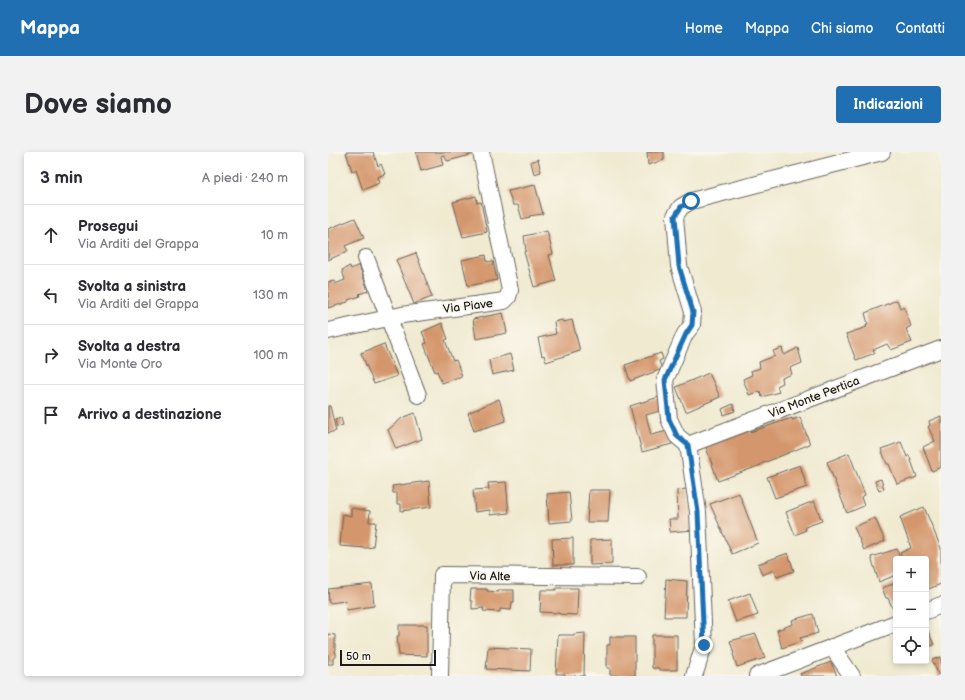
<!DOCTYPE html>
<html lang="it">
<meta charset="utf-8">
<style>
:root{--surface:#fff;--page:#f2f2f3;--text:#2b2b33;--muted:#7c7c81;--line:#e1e1e2;--accent:#1f6fb2}
body{margin:0;font-family:"Balsamiq Sans",sans-serif;background:var(--page);color:var(--text)}
.controls{position:absolute;right:12px;bottom:12px;display:grid;overflow:hidden;border-radius:4px;box-shadow:0 2px 6px #0003}
.controls button{width:36px;height:36px;display:grid;place-items:center;padding:0;border:0;border-bottom:1px solid var(--line);background:var(--surface);color:var(--text);font:20px sans-serif}
.scale{position:absolute;left:12px;bottom:10px;width:96px;box-sizing:border-box;padding-left:4px;border:2px solid #1c1c1c;border-top:0;font-size:11px;line-height:14px;white-space:nowrap;color:#1c1c1c;-webkit-text-stroke:3px #fbf7ec;paint-order:stroke}
.stop{position:absolute;width:12px;height:12px;margin:-9px;border:3px solid #1f6fb2;border-radius:50%;background:#fff}
.stop.end{background:#1f6fb2;border-color:#fff;box-shadow:0 1px 4px #0008}
.list{margin:0;padding:0;list-style:none}
h2{display:flex;justify-content:space-between;align-items:center;height:52px;margin:0;padding:0 16px;font-size:17px}
h2 small{font-size:13px;font-weight:400;color:var(--muted)}
.list li{display:grid;grid-template-columns:26px 1fr auto;gap:12px;align-items:center;box-sizing:border-box;height:60px;padding:0 16px;border-top:1px solid var(--line)}
.list b{display:block;font-size:15px;white-space:nowrap}
.list p{margin:0;font-size:13px;white-space:nowrap;color:var(--muted)}
.list em{font-size:13px;font-style:normal;color:var(--muted)}
.icon{flex:none;width:22px;height:22px;fill:none;stroke:currentColor;stroke-width:2;stroke-linecap:round;stroke-linejoin:round}
.map{position:relative;flex:none;width:613px;height:524px;overflow:hidden;border-radius:4px}
header{display:flex;align-items:center;gap:24px;box-sizing:border-box;height:56px;padding:0 20px;background:var(--accent);color:#fff}
header strong{font-size:19px}
nav{display:flex;gap:22px;margin-inline-start:auto;font-size:14px}
.intro{display:flex;align-items:center;justify-content:space-between;box-sizing:border-box;height:96px;padding:0 24px}
h1{margin:0;font-size:28px}
.button{padding:10px 18px;border-radius:4px;background:var(--accent);color:#fff;font-size:14px;font-weight:700}
main{display:flex;gap:24px;padding:0 24px}
aside{flex:1;background:var(--surface);border-radius:4px;box-shadow:0 2px 6px #0003}
.map>svg:first-child{display:block}
</style>
<header>
<strong>Mappa</strong>
<nav><a>Home</a><a>Mappa</a><a>Chi siamo</a><a>Contatti</a></nav>
</header>
<div class="intro"><h1>Dove siamo</h1><a class="button">Indicazioni</a></div>
<main>
<aside>
<h2>3 min<small>A piedi · 240 m</small></h2>
<ul class="list">
<li><svg class="icon" aria-label="ahead" viewBox="0 0 24 24"><path d="M12 20V5M6 11l6-6 6 6"/></svg><div><b>Prosegui</b><p>Via Arditi del Grappa</p></div><em>10 m</em></li>
<li><svg class="icon" aria-label="left" viewBox="0 0 24 24"><path d="M17 20v-9H6M10 6l-5 5 5 5"/></svg><div><b>Svolta a sinistra</b><p>Via Arditi del Grappa</p></div><em>130 m</em></li>
<li><svg class="icon" aria-label="right" viewBox="0 0 24 24"><path d="M7 20v-9h11M14 6l5 5-5 5"/></svg><div><b>Svolta a destra</b><p>Via Monte Oro</p></div><em>100 m</em></li>
<li><svg class="icon" aria-label="arrive" viewBox="0 0 24 24"><path d="M6 21V4h12l-3 4 3 4H6"/></svg><div><b>Arrivo a destinazione</b></div></li>
</ul>
</aside>
<div class="map">
<svg width="613" height="524" viewBox="0 0 613 524">
<rect width="100%" height="100%" fill="#fbf7ec"/>
<filter id="ink" filterUnits="userSpaceOnUse"><feTurbulence type="fractalNoise" baseFrequency=".025" numOctaves="2"/><feDisplacementMap in="SourceGraphic" scale="8" xChannelSelector="R" yChannelSelector="G"/><feConvolveMatrix kernelMatrix="1 2 1 2 8 2 1 2 1" color-interpolation-filters="sRGB"/></filter>
<filter id="wash" filterUnits="userSpaceOnUse"><feTurbulence type="fractalNoise" baseFrequency=".012" numOctaves="4" result="noise"/><feDisplacementMap in="SourceGraphic" scale="16" xChannelSelector="R" yChannelSelector="G"/><feGaussianBlur stdDeviation="0.9" result="paint"/><feColorMatrix in="noise" values="0 0 0 0 0 0 0 0 0 0 0 0 0 0 0 0 0 1.4 0 .05"/><feComposite in="paint" operator="in"/></filter>
<g filter="url(#wash)">
<rect width="100%" height="100%" fill="#f0ead1"/>
<g id="blocks">
<!-- building -->
<g fill="#d4966c">
<path d="M18,0H45L50,14L53,12L57,22L49,25L51,31L35,38L28,18L24,19Z"/>
<path d="M88,0H142L143,3L119,9L116,3L113,4L115,13L93,19Z"/>
<path d="M319,0H336V8L320,13Z"/>
<path d="M210,7L213,20L206,22L203,10Z"/>
<path d="M207,33L215,62L201,64L202,65L194,67L190,53H185L180,39Z"/>
<path d="M148,44L149,51L153,50L159,80L135,85L125,50Z"/>
<path d="M27,66L36,86L17,94L20,99L0,108V77Z"/>
<path d="M219,79L225,102L221,103L228,129L206,135L196,100L198,99L196,84Z"/>
<path d="M88,101L104,145L86,152L68,108Z"/>
<path d="M158,103L159,110L165,109L169,128L140,134L134,108Z"/>
<path d="M31,113L40,139L31,142L32,144L20,148V150L0,156V130L7,129V132L17,128L14,118L22,114L23,117Z"/>
<path d="M569,148L572,156L576,155L583,174L578,177L584,190L563,198L559,192L545,198L547,201L528,208L518,182L539,175L537,173L540,172L537,161Z"/>
<path d="M175,161L179,181L148,187L145,167Z"/>
<path d="M234,168L235,170L244,168L252,199L218,210L216,203L214,204L210,186L228,182L226,170Z"/>
<path d="M114,171L120,187L117,188L125,209L128,208L134,224L114,231L109,219L107,220L96,192L99,191L94,180Z"/>
<path d="M56,192L69,224L46,232L33,201Z"/>
<path d="M454,196L456,203L470,196L474,211L462,216L464,222L454,226L455,231L449,234L451,240L434,245L432,239L421,243L415,227L424,223L423,219L432,216L431,210L447,204L445,199Z"/>
<path d="M333,201L335,207L331,209L334,217L302,229L297,213Z"/>
<path d="M182,202L186,218L164,223L161,208Z"/>
<path d="M381,221L392,245L358,260L348,235Z"/>
<path d="M331,245L335,258L318,263L323,283L340,279L344,292L314,300L302,254Z"/>
<path d="M171,247L178,269L146,279L140,261Z"/>
<path d="M405,252L407,259L396,263L394,257Z"/>
<path d="M0,254H2L8,279L0,281Z"/>
<path d="M87,261L94,287L68,297L60,278L74,266Z"/>
<path d="M613,264V315L604,319L595,295L607,289L600,275L602,273L601,269Z"/>
<path d="M472,265L482,292L433,312V313L390,329L376,290L420,273L422,280L464,266V268Z"/>
<path d="M13,266L15,273L9,275L7,268Z"/>
<path d="M573,290L579,305L581,303L589,325L569,332L561,312H559L553,297Z"/>
<path d="M521,301L537,343L533,345L536,354L519,361L499,310Z"/>
<path d="M472,313L479,335L447,346L439,325Z"/>
<path d="M553,327L556,337L551,339L547,329Z"/>
<path d="M101,329L103,355L73,359V352H69V341H65L64,334Z"/>
<path d="M178,330L181,361L162,363V358L147,360L145,338L161,337L160,331Z"/>
<path d="M359,337L361,355L364,354L365,378L342,380L341,367H350L349,338Z"/>
<path d="M261,338H282L280,370H259Z"/>
<path d="M241,340L244,369L221,371L219,342Z"/>
<path d="M411,341L430,391L404,402L382,352Z"/>
<path d="M486,349L494,369L477,375L478,378L467,383L458,360Z"/>
<path d="M596,355L613,396V432L598,438V407H574L572,401L583,396L572,365Z"/>
<path d="M23,356L42,359L41,370H48L45,395L38,396L12,394L15,362L23,364Z"/>
<path d="M547,366L557,389L536,398L526,375Z"/>
<path d="M245,386V413H225L224,387Z"/>
<path d="M284,387V412L262,413V388Z"/>
<path d="M569,397L572,407H568V423L551,430L543,405Z"/>
<path d="M460,401L466,419L449,425L446,418L434,423L430,412Z"/>
<path d="M338,427L359,429L358,465H336Z"/>
<path d="M568,431V455L565,457L560,446H558L554,436Z"/>
<path d="M44,432L46,454L18,458L17,449L1,451L0,437Z"/>
<path d="M228,436H250L249,463L231,462V461L212,460L213,438H228Z"/>
<path d="M143,437H159V439L171,440L170,438H186V450H184L183,458L172,457V460L155,459L156,456L144,457V449H142Z"/>
<path d="M422,441L430,463L408,470L400,449Z"/>
<path d="M485,462L490,481L472,486L474,489L454,496L449,478L465,472L464,468Z"/>
<path d="M71,473H99V504L71,503L69,484H71Z"/>
<path d="M598,474L606,493L598,496Z"/>
<path d="M257,481L256,524H237V522H228L230,483H246V482Z"/>
<path d="M0,482L7,483V499L8,501V505L5,506V512H0Z"/>
<path d="M428,482L437,506L409,515L405,502L406,501L402,489Z"/>
<path d="M324,483H349V518H331V516H324Z"/>
<path d="M282,485H307V524L282,523V516H279V493H282Z"/>
<path d="M160,495L203,497L202,519L158,517Z"/>
<path d="M613,505V524H611L604,508Z"/>
<path d="M503,510L509,524H473L472,522Z"/>
</g>
</g>
</g>
<g filter="url(#ink)">
<use href="#blocks" fill-opacity="0" stroke="#66645b" stroke-width="1"/>
<g fill="none" stroke-linecap="round" stroke-linejoin="round">
<!-- minor casing -->
<g stroke="#66645b" stroke-width="18">
<g id="minor">
<path d="M38,106L90,243"/>
<path d="M0,179L74,163L176,149L180,145L182,138L153,0"/>
<path d="M360,293L349,284L341,267L337,228L357,182L364,173L365,160L351,114L347,64L353,55L363,49L554,0"/>
<path d="M360,293L613,197"/>
<path d="M360,293L370,360L376,493L366,524"/>
<path d="M598,459L613,453"/>
<path d="M504,495L524,524"/>
<path d="M112,524L114,423L310,425"/>
<path d="M429,524L568,471"/>
</g>
</g>
<!-- minor -->
<use href="#minor" stroke="#fff" stroke-width="16"/>
</g>
</g>
<g fill="none" stroke-linecap="round" stroke-linejoin="round" filter="url(#ink)">
<!-- route -->
<path stroke="#1f6fb2" stroke-width="5" d="M363,49L353,55L347,64L351,114L365,160L364,173L358,182L337,228L341,267L349,284L360,293L370,360L376,493"/>
</g>
<g text-anchor="middle" stroke-width="4" stroke-linejoin="round" paint-order="stroke">
<!-- street labels -->
<g font-size="12" fill="#1c1c1c" stroke="#fbf7ec">
<text transform="translate(140 154) rotate(-7)" y="4">Via Piave</text>
<text transform="translate(486 245) rotate(-21)" y="4">Via Monte Pertica</text>
<text transform="translate(162 424) rotate(1)" y="4">Via Alte</text>
</g>
</g>
</svg>
<div class="controls">
<button>+</button>
<button>−</button>
<button><svg class="icon" aria-label="locate" viewBox="0 0 24 24"><circle cx="12" cy="12" r="6"/><path d="M12 2v4M12 18v4M2 12h4M18 12h4"/></svg></button>
</div>
<div class="scale">50 m</div>
<div class="stop" style="left:363px;top:49px"></div>
<div class="stop end" style="left:376px;top:493px"></div>
</div>
</main>
